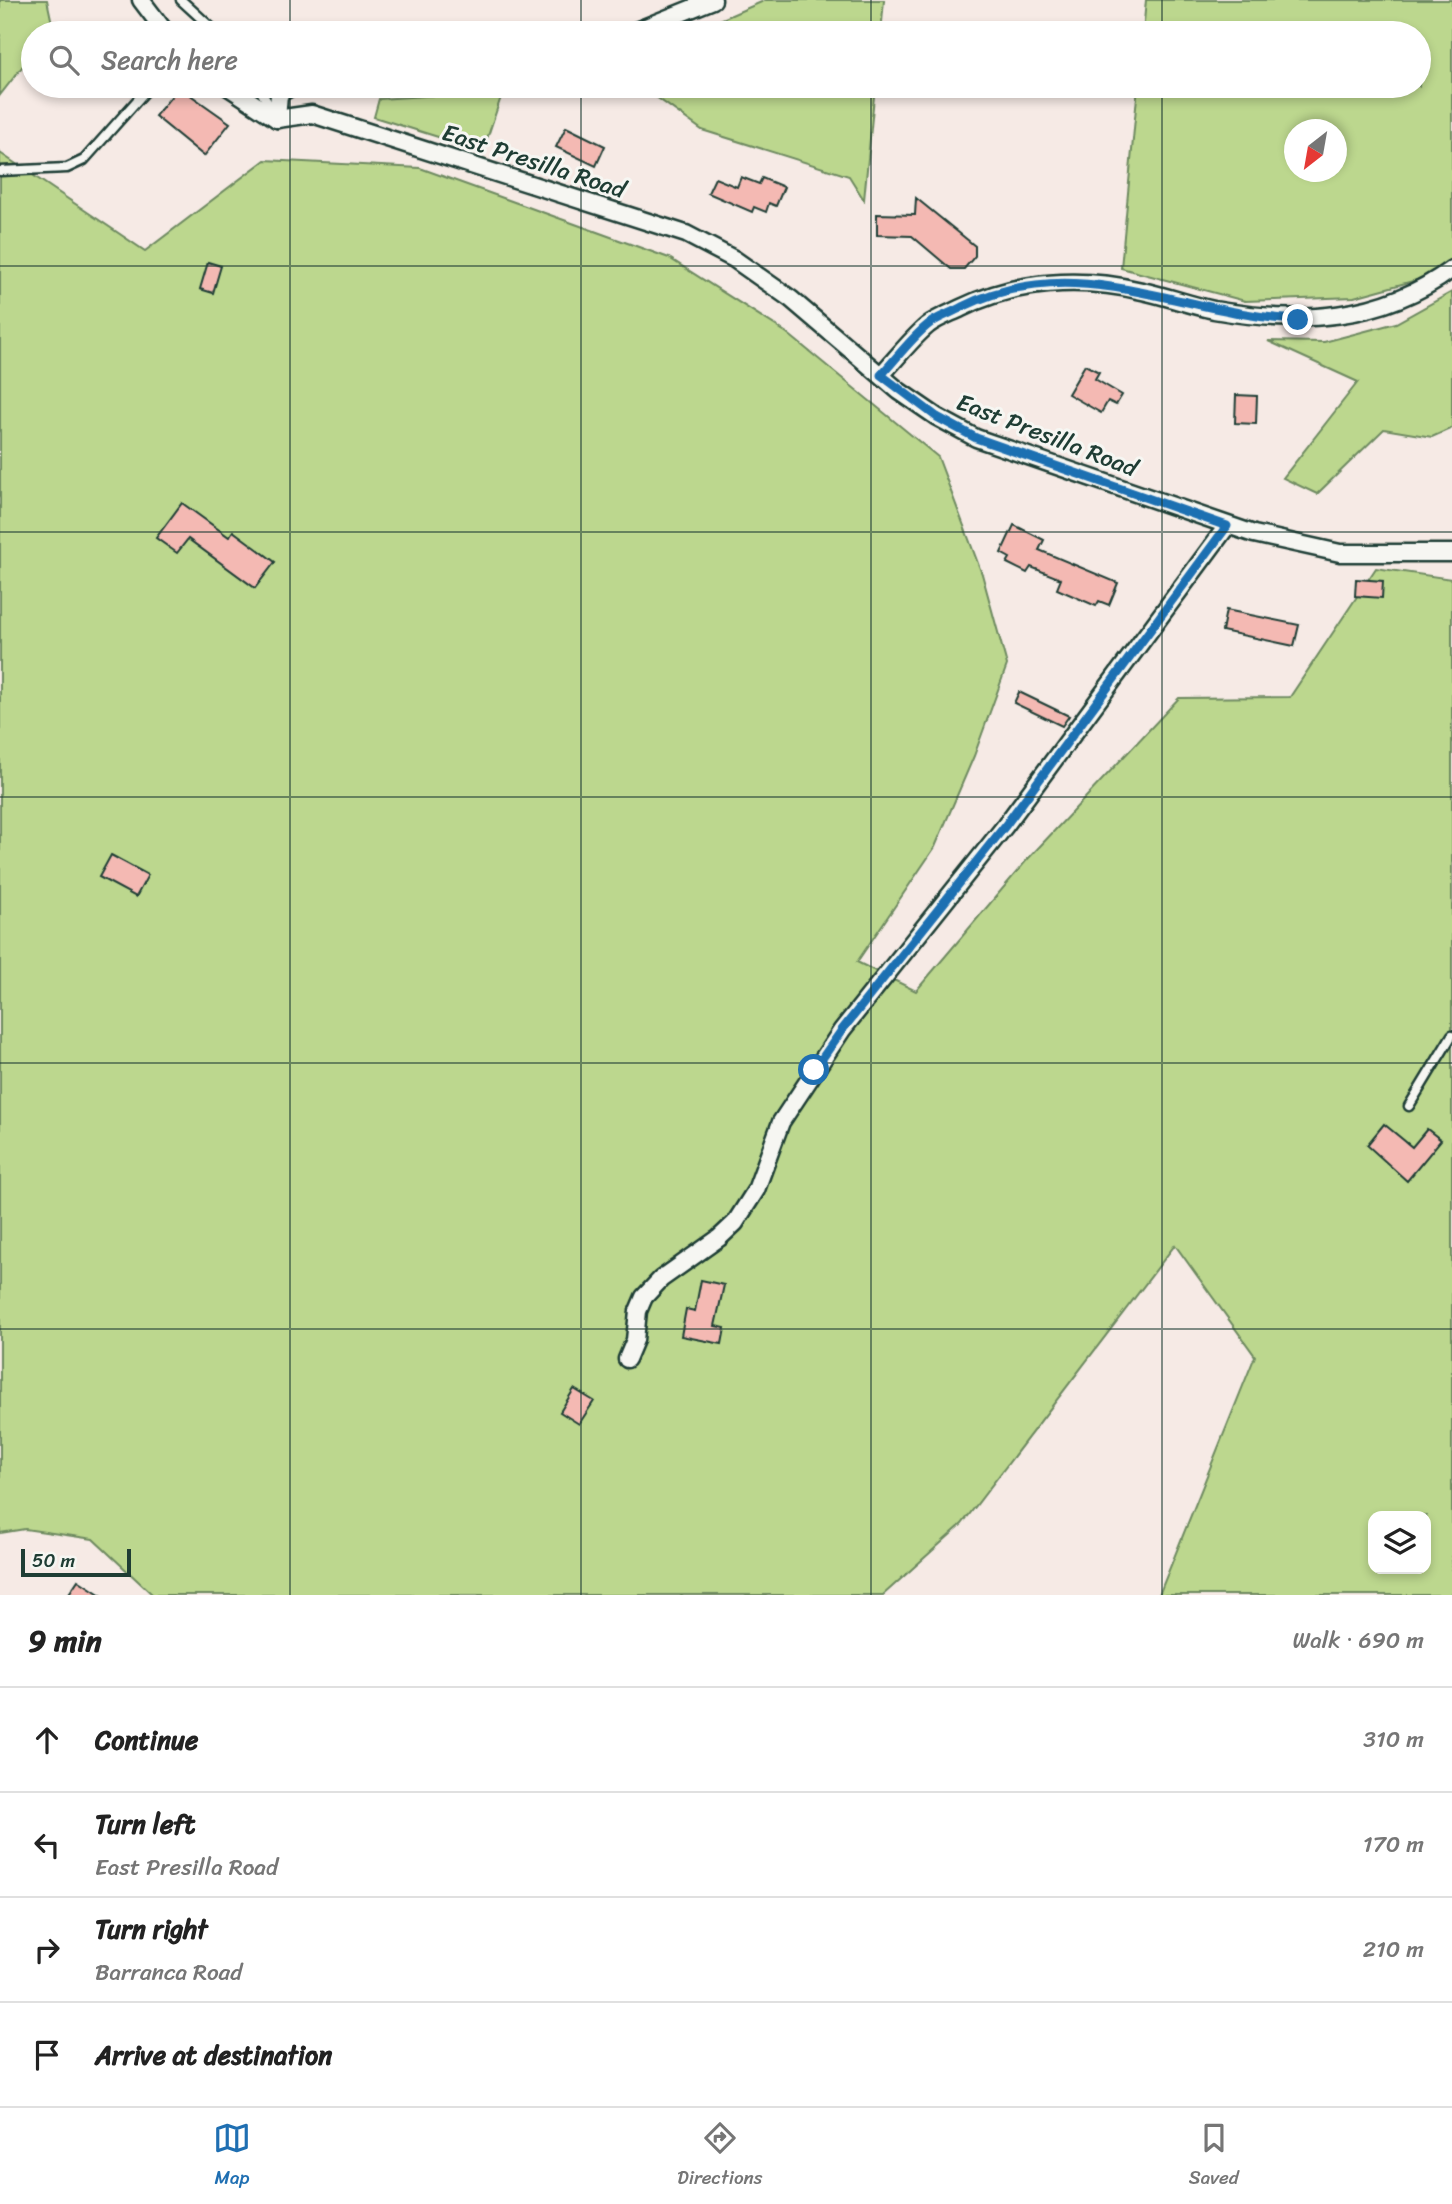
<!DOCTYPE html>
<meta charset="utf-8">
<style>
:root{--surface:#fff;--page:#f2f2f2;--text:#222;--muted:#767676;--line:#e0e0e0;--accent:#1f6fb2}
body{margin:0;font-family:Sriracha,sans-serif;background:var(--page);color:var(--text)}
.controls{position:absolute;right:21px;bottom:21px;display:grid;overflow:hidden;border-radius:14px;box-shadow:0 4px 10px #0003}
.controls button{width:63px;height:63px;display:grid;place-items:center;padding:0;border:0;border-bottom:2px solid var(--line);background:var(--surface);color:var(--text);font:35px sans-serif}
.compass{position:absolute;left:1284px;top:119px;width:63px;height:63px;border-radius:50%;background:var(--surface);box-shadow:0 4px 10px #0003;rotate:211deg}
.scale{position:absolute;left:21px;bottom:18px;width:110px;box-sizing:border-box;padding-left:7px;border:4px solid #1f3d34;border-top:0;font-size:19px;line-height:24px;white-space:nowrap;color:#1f3d34;-webkit-text-stroke:5px #f6f6f2;paint-order:stroke}
.stop{position:absolute;width:21px;height:21px;margin:-16px;border:5px solid #1f6fb2;border-radius:50%;background:#fff}
.stop.end{background:#1f6fb2;border-color:#fff;box-shadow:0 2px 7px #0008}
.list{margin:0;padding:0;list-style:none}
h2{display:flex;justify-content:space-between;align-items:center;height:91px;margin:0;padding:0 28px;font-size:30px}
h2 small{font-size:23px;font-weight:400;color:var(--muted)}
.list li{display:grid;grid-template-columns:46px 1fr auto;gap:21px;align-items:center;box-sizing:border-box;height:105px;padding:0 28px;border-top:2px solid var(--line)}
.list b{display:block;font-size:26px;white-space:nowrap}
.list p{margin:0;font-size:23px;white-space:nowrap;color:var(--muted)}
.list em{font-size:23px;font-style:normal;color:var(--muted)}
.icon{flex:none;width:38px;height:38px;fill:none;stroke:currentColor;stroke-width:2;stroke-linecap:round;stroke-linejoin:round}
.map{position:relative;flex:none;width:1452px;height:1595px;overflow:hidden}
.search{position:absolute;background:var(--surface);box-shadow:0 4px 10px #0003;left:21px;right:21px;top:21px;height:77px;display:flex;align-items:center;gap:18px;box-sizing:border-box;padding:0 24px;border-radius:38px;color:var(--muted);font-size:26px}
.sheet{height:511px;background:var(--surface)}
nav{display:flex;justify-content:space-around;align-items:center;box-sizing:border-box;height:98px;border-top:2px solid var(--line);background:var(--surface);font-size:19px;color:var(--muted)}
nav a{display:grid;justify-items:center;gap:4px}
nav .on{color:var(--accent)}
.map>svg:first-child{display:block}
</style>
<div class="map">
<svg width="1452" height="1595" viewBox="0 0 1452 1595">
<rect width="100%" height="100%" fill="#f6eae5"/>
<filter id="ink" filterUnits="userSpaceOnUse"><feTurbulence type="fractalNoise" baseFrequency=".0143" numOctaves="2"/><feDisplacementMap in="SourceGraphic" scale="14" xChannelSelector="R" yChannelSelector="G"/><feConvolveMatrix kernelMatrix="1 2 1 2 8 2 1 2 1" color-interpolation-filters="sRGB"/></filter>
<g filter="url(#ink)">
<!-- green -->
<g fill="#bcd78e" stroke="#6e8a61" stroke-width="2" fill-rule="evenodd">
<path d="M0,0H47L53,28L49,33H33V53L0,95Z"/>
<path d="M766,0H884L881,33H690Z"/>
<path d="M1146,0H1452V259L1424,278L1354,297L1245,301L1121,268L1138,86H1419V33H1143ZM1294,130H1336V172H1294Z"/>
<path d="M641,86H875L864,200L849,176L702,130Z"/>
<path d="M503,91L483,151L374,117L379,99Z"/>
<path d="M0,153L145,251L265,160L420,168L669,258L787,333L938,457L982,574L1007,665L974,756L935,847L857,962L916,991L1026,861L1179,698L1290,697L1376,568L1452,579V1595H1159L1255,1356L1175,1245L962,1524L883,1595H153L93,1539L25,1529L0,1533ZM1373,1516H1426V1569H1373Z"/>
<path d="M1452,292V428L1432,437L1384,429L1317,494L1283,478L1358,382L1268,341L1324,342L1396,323Z"/>
</g>
<!-- building -->
<g fill="#f4b9b3" stroke="#1f3d34" stroke-width="2">
<path d="M179,87L230,123L204,156L155,116Z"/>
<path d="M566,127L605,146L596,166L556,147Z"/>
<path d="M741,177L759,184L762,178L784,187L776,206L769,203L766,212L754,207L752,212L708,193L715,178L737,187Z"/>
<path d="M916,198L975,246V256L964,269H951L912,236L877,235V214L915,215Z"/>
<path d="M208,262L221,266L213,293L200,289Z"/>
<path d="M1085,365L1099,372L1095,379L1122,395L1116,405L1108,401L1101,413L1068,394Z"/>
<path d="M1236,395L1257,396L1256,424L1235,423Z"/>
<path d="M182,503L229,537L233,531L275,562L255,588L188,539L177,553L156,538Z"/>
<path d="M1014,525L1044,540L1039,550L1118,583L1109,605L1099,601L1096,606L1057,589L1061,579L1031,567L1027,573L1007,563L1010,558L1001,553Z"/>
<path d="M1356,579L1383,581L1382,598L1355,596Z"/>
<path d="M1226,610L1299,625L1294,646L1222,631Z"/>
<path d="M1019,692L1069,716L1062,726L1014,703Z"/>
<path d="M111,855L148,875L136,897L99,877Z"/>
<path d="M1384,1124L1412,1147L1427,1129L1441,1140L1407,1181L1367,1145Z"/>
<path d="M701,1280L724,1285L715,1326L725,1328L722,1344L681,1336L686,1309L695,1311Z"/>
<path d="M574,1389L594,1401L579,1424L560,1412Z"/>
<path d="M78,1580L101,1595H68Z"/>
</g>
<g fill="none" stroke-linecap="round" stroke-linejoin="round">
<!-- service casing -->
<g stroke="#1f3d34" stroke-width="13">
<g id="service">
<path d="M181,0L217,33"/>
<path d="M258,86L274,114"/>
<path d="M0,171L67,168L84,160L150,86"/>
<path d="M1409,1106L1452,1035"/>
</g>
</g>
<!-- minor casing -->
<g stroke="#1f3d34" stroke-width="21">
<g id="minor">
<path d="M141,0L166,33"/>
<path d="M631,33L713,0"/>
<path d="M227,86L277,119"/>
<path d="M277,119L312,114L686,234L734,259L791,299L899,391L937,417L976,438L1254,534L1340,553H1452"/>
<path d="M277,119L279,94L292,86"/>
<path d="M881,375C896,359 911,339 928,325C937,318 951,313 961,308C1017,280 1082,277 1142,291C1166,296 1190,305 1214,310C1298,325 1382,321 1452,269"/>
<path d="M627,1359L635,1340L638,1311L644,1297L661,1279L719,1238L735,1223L756,1190L781,1122L842,1030L1005,826L1227,526"/>
</g>
</g>
<!-- service -->
<use href="#service" stroke="#f6f6f2" stroke-width="8"/>
<!-- minor -->
<use href="#minor" stroke="#f6f6f2" stroke-width="16"/>
</g>
</g>
<g fill="none" stroke-linecap="round" stroke-linejoin="round" filter="url(#ink)">
<!-- route -->
<path stroke="#1f6fb2" stroke-width="9" d="M814,1070L842,1030L1005,826L1227,526L976,438L937,417L881,375C896,359 911,338 929,324C938,317 952,313 962,307C1077,249 1182,315 1298,320"/>
</g>
<!-- grid -->
<path fill="none" stroke="#1f3d34" stroke-width="2" stroke-opacity="0.55" d="M290,0V33M581,0V33M871,0V33M1162,0V33M290,86V1595M581,86V1595M871,86V1595M1162,86V1595M0,266H1452M0,532H1452M0,797H1452M0,1063H1452M0,1329H1452"/>
<g text-anchor="middle" stroke-width="6" stroke-linejoin="round" paint-order="stroke">
<!-- street labels -->
<g font-size="24" fill="#1f3d34" stroke="#f6f6f2">
<text transform="translate(534 161) rotate(18)" y="8">East Presilla Road</text>
<text transform="translate(1047 435) rotate(21)" y="8">East Presilla Road</text>
</g>
</g>
</svg>
<div class="controls">
<button><svg class="icon" aria-label="layers" viewBox="0 0 24 24"><path d="M12 4l9 5-9 5-9-5zM3 14l9 5 9-5"/></svg></button>
</div>
<svg class="compass" viewBox="-18 -18 36 36"><path d="M0-13l5 13h-10z" fill="#e53935"/><path d="M0 13l5-13h-10z" fill="#767676"/></svg>
<div class="scale">50 m</div>
<div class="stop" style="left:814px;top:1070px"></div>
<div class="stop end" style="left:1298px;top:320px"></div>
<div class="search"><svg class="icon" aria-label="search" viewBox="0 0 24 24"><circle cx="10" cy="10" r="6"/><path d="M15 15l6 6"/></svg>Search here</div>
</div>
<section class="sheet">
<h2>9 min<small>Walk · 690 m</small></h2>
<ul class="list">
<li><svg class="icon" aria-label="ahead" viewBox="0 0 24 24"><path d="M12 20V5M6 11l6-6 6 6"/></svg><div><b>Continue</b></div><em>310 m</em></li>
<li><svg class="icon" aria-label="left" viewBox="0 0 24 24"><path d="M17 20v-9H6M10 6l-5 5 5 5"/></svg><div><b>Turn left</b><p>East Presilla Road</p></div><em>170 m</em></li>
<li><svg class="icon" aria-label="right" viewBox="0 0 24 24"><path d="M7 20v-9h11M14 6l5 5-5 5"/></svg><div><b>Turn right</b><p>Barranca Road</p></div><em>210 m</em></li>
<li><svg class="icon" aria-label="arrive" viewBox="0 0 24 24"><path d="M6 21V4h12l-3 4 3 4H6"/></svg><div><b>Arrive at destination</b></div></li>
</ul>
</section>
<nav>
<a class="on"><svg class="icon" aria-label="map" viewBox="0 0 24 24"><path d="M3 6l6-2 6 2 6-2v14l-6 2-6-2-6 2zM9 4v14M15 6v14"/></svg>Map</a>
<a><svg class="icon" aria-label="directions" viewBox="0 0 24 24"><path d="M12 3l9 9-9 9-9-9zM9 14v-3h6M13 9l2 2-2 2"/></svg>Directions</a>
<a><svg class="icon" aria-label="saved" viewBox="0 0 24 24"><path d="M7 4h10v16l-5-4-5 4z"/></svg>Saved</a>
</nav>
